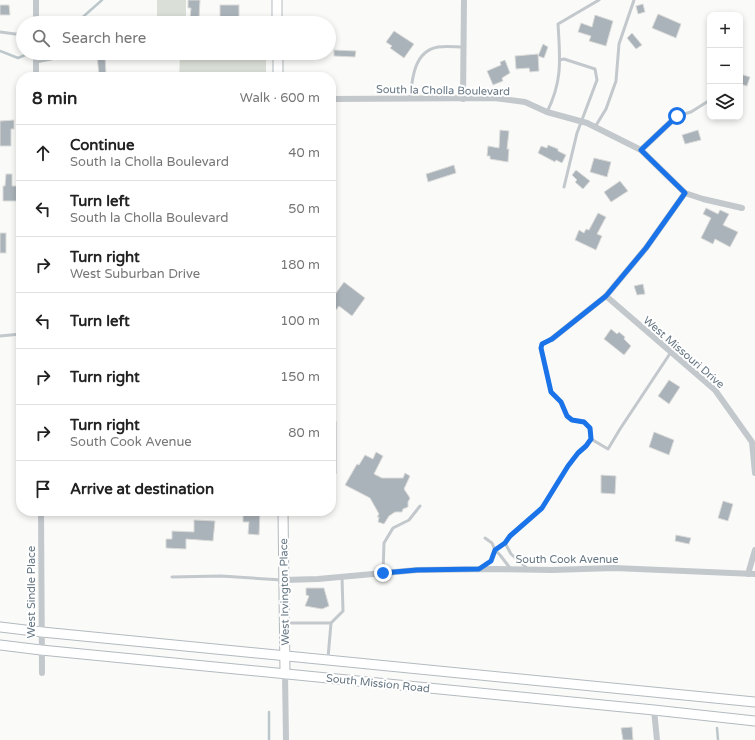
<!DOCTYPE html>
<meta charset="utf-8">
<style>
:root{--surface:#fff;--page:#f2f2f2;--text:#222;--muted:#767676;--line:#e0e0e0}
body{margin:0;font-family:"Varela Round",sans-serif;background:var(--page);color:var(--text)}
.controls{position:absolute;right:12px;top:12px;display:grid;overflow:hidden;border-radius:8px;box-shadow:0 2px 6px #0003}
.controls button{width:36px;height:36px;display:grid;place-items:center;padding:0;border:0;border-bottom:1px solid var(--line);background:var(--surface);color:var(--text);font:20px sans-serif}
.stop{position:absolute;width:12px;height:12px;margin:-9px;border:3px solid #1a73e8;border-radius:50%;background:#fff}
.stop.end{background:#1a73e8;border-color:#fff;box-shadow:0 1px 4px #0008}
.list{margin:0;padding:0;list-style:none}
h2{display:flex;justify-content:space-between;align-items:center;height:52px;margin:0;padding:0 16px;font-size:17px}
h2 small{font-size:13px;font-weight:400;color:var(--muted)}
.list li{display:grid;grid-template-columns:26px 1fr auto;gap:12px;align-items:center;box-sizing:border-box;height:56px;padding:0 16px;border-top:1px solid var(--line)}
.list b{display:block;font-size:15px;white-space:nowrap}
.list p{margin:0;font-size:13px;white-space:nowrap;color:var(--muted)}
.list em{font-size:13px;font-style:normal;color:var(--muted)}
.icon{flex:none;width:22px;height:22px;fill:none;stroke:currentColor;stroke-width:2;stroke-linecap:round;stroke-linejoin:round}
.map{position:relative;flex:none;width:755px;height:740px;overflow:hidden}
.search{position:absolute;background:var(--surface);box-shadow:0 2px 6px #0003;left:16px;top:16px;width:320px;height:44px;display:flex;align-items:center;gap:10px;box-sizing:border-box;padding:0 14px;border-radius:22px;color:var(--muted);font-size:15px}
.panel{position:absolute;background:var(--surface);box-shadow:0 2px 6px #0003;left:16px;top:72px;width:320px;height:444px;border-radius:16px}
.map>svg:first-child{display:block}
</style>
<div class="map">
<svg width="755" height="740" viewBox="0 0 755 740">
<rect width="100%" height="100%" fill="#fafaf8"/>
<!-- green -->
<g fill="#dadfd7">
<rect x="157" y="0" width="29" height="23"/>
<path d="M266,56V77H179L180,57Z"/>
</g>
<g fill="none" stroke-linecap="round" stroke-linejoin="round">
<!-- stream -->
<g stroke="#bbc7cb" stroke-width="2.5">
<path d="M76,23L102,0"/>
<path d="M0,51L18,58L30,53"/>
<path d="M269,712V740"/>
<path d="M717,728L718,740"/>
</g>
</g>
<!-- building -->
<g fill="#aab3b9" stroke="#dcdcda">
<path d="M188,0H200L199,19L190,18L191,8H188Z"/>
<path d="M643,4L645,12L638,14L636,6Z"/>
<path d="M0,5H9L10,15H0Z"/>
<rect x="220" y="5" width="19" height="12"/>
<path d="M658,14L681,24L676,38L652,28Z"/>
<path d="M595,15L613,21L606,46L589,41L591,36L578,32L581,23L592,27Z"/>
<path d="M394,31L414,44L404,58L390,48L392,46L386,42Z"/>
<path d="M632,33L642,45L636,49L627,38Z"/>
<path d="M543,44L548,47L544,58L538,56Z"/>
<path d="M334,50L356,51L355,57L334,56Z"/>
<path d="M538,54L539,71L530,72L529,68L516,69L515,56Z"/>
<path d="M97,55H105L106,74L99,75Z"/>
<path d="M505,60L510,73L502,78L503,81L493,85L487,71L501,65L500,62Z"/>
<path d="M740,74L750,77L747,86L740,84Z"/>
<path d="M14,120V129H11V146H0V121Z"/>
<path d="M500,130L509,131L507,149H509L508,162L490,159V156H487L488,146L499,148Z"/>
<path d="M698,130L701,140L685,144L682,135Z"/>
<path d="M548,145L558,149V151L566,155L562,163L556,160L555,162L538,153L541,146L547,148Z"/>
<path d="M594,158L611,162L607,177L590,172Z"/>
<path d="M454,165L456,173L428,182L426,174Z"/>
<path d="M576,170L590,181L583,189L575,182L577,180L572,175Z"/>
<path d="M6,174H12V186H18V201H3V186H5Z"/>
<path d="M620,181L628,191L611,202L604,192Z"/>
<path d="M706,208L718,214L720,210L729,214L723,225L738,232L730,247L715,239L713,244L701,238L711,218L703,214Z"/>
<path d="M598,213L606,217L597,234L602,236L596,250L575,240L579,230L584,233L586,229L589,230Z"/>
<rect x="0" y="233" width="6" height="20"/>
<path d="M344,282L365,298L352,316L339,306L336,310L331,307V300Z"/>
<path d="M643,284L645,294L637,295L634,286Z"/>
<path d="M611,329L617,334L619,332L625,337L624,339L631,346L624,355L604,339Z"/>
<path d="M669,380L680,387L669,404L658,396Z"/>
<path d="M654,432L674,440L669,455L649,447Z"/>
<path d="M376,452L383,456L374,474L382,478H403L405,473L410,476L404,489L410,498L408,502V507L403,509L402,512H395L389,516L384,524L378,522L379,517H377L379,514L370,498L345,485L357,464L359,465L365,455L373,459Z"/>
<path d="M601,475L616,476L615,494L601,493Z"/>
<path d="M723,501L733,504L728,521L718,518Z"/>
<path d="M243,511H260L259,535L248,534L249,522H243Z"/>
<path d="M194,520L215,521L213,541L186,539V549L166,548V539H172V531L194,532Z"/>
<path d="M676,535L691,538L689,544L675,541Z"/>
<path d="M306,588H324L329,606L322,609L305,606L309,596L306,595Z"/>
<path d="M632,727L633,740H623L621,728Z"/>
</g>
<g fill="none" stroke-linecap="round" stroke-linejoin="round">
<!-- secondary casing -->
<g stroke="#b3babf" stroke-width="11">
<g id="secondary">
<path d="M277,0V23"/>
<path d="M278,53V77"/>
<path d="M283,511L285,673"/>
<path d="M0,627L42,632L755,702"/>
<path d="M0,645L41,650L654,710L755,721"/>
</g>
</g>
<!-- lane -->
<g stroke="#c3c8cc" stroke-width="3">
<path d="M0,32L23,35"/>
<path d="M560,60L564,59L595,69L597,80L577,133L564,187"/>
<path d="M36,62L51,59L68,53"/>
<path d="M410,99C412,79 414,51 438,47C446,46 456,47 464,47"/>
<path d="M547,112C563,80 560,58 558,24L599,0"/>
<path d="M677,116L691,112L710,100"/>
<path d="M595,127L606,109L616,81L619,44L634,0"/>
<path d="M0,336L21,334"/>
<path d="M552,339L543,344L541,348L551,392L561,402L567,416L572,420L584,422L589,428L591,439"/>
<path d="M335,473V422"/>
<path d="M505,543C515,528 532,521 543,507C553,494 559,478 569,465C576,455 585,448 591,439L608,449L620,429L671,352"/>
<path d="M481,568L491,561L495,550L492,543L485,538"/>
<path d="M510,568L500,555L495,550L505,543L511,554L528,569"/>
<path d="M383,573L384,543L393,528L409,520L420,506"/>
<path d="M172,577L221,576L282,580"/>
<path d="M285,623H331"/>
<path d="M328,658L331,623L343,611L342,577"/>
</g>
<!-- street -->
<g stroke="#c3c8cc" stroke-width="6">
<path d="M36,0V23"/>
<path d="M36,53V77"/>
<path d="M331,99L494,98L525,102L547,112L587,123L641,150L685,193L703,199L742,208"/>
<path d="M463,99L464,0"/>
<path d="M641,150L677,116"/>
<path d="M606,296L715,390L752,442L755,473"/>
<path d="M552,339L606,296L646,248L685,193"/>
<path d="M41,511L42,673"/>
<path d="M748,574L755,550"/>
<path d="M284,580L318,579L417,570L496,569L552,570L614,568L755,574"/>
<path d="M285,673L286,740"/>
<path d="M654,710L657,740"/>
</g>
<!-- secondary -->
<use href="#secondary" stroke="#fff" stroke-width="9"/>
</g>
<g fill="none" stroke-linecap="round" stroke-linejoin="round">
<!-- route -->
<path stroke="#1a73e8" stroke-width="5" d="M383,573L417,570L479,569L491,561L495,550L505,543L510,536L542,508L568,466L578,453L586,446L591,439L590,428L584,422L572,420L567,416L561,402L551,392L541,348L542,344L552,339L606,296L646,248L685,193L641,150L677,116"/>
</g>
<g text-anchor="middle" stroke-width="4" stroke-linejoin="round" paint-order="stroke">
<!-- street labels -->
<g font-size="11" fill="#657683" stroke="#fff">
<text transform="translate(443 90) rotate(1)" y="4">South la Cholla Boulevard</text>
<text transform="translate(684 352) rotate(41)" y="4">West Missouri Drive</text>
<text x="567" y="563">South Cook Avenue</text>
<text transform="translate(31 592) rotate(-90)" y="4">West Sindle Place</text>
<text transform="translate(284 592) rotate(-91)" y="4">West Irvington Place</text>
<text transform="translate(378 683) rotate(6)" y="4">South Mission Road</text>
</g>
</g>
</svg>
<div class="controls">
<button>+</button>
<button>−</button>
<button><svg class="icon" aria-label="layers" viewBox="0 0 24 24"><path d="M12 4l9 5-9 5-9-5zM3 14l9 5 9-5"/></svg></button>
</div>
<div class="stop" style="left:677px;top:116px"></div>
<div class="stop end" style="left:383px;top:573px"></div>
<div class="search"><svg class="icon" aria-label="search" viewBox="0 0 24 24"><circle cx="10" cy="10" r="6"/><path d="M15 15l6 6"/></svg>Search here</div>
<section class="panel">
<h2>8 min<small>Walk · 600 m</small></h2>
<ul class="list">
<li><svg class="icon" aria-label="ahead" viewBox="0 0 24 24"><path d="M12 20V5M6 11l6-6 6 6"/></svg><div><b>Continue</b><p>South Ia Cholla Boulevard</p></div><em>40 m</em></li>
<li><svg class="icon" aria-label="left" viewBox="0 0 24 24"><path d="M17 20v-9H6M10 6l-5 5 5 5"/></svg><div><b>Turn left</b><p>South la Cholla Boulevard</p></div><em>50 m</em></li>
<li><svg class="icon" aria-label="right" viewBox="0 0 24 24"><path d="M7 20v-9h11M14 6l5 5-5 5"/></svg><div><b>Turn right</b><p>West Suburban Drive</p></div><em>180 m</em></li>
<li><svg class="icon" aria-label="left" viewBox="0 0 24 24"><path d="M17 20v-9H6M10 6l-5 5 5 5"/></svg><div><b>Turn left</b></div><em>100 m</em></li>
<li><svg class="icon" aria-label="right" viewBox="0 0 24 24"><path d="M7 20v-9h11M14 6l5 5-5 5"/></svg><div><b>Turn right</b></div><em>150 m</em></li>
<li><svg class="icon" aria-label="right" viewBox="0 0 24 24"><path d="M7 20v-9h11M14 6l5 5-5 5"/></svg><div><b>Turn right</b><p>South Cook Avenue</p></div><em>80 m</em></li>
<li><svg class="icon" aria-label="arrive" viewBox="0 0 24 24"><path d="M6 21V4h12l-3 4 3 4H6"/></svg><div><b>Arrive at destination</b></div></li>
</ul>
</section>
</div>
